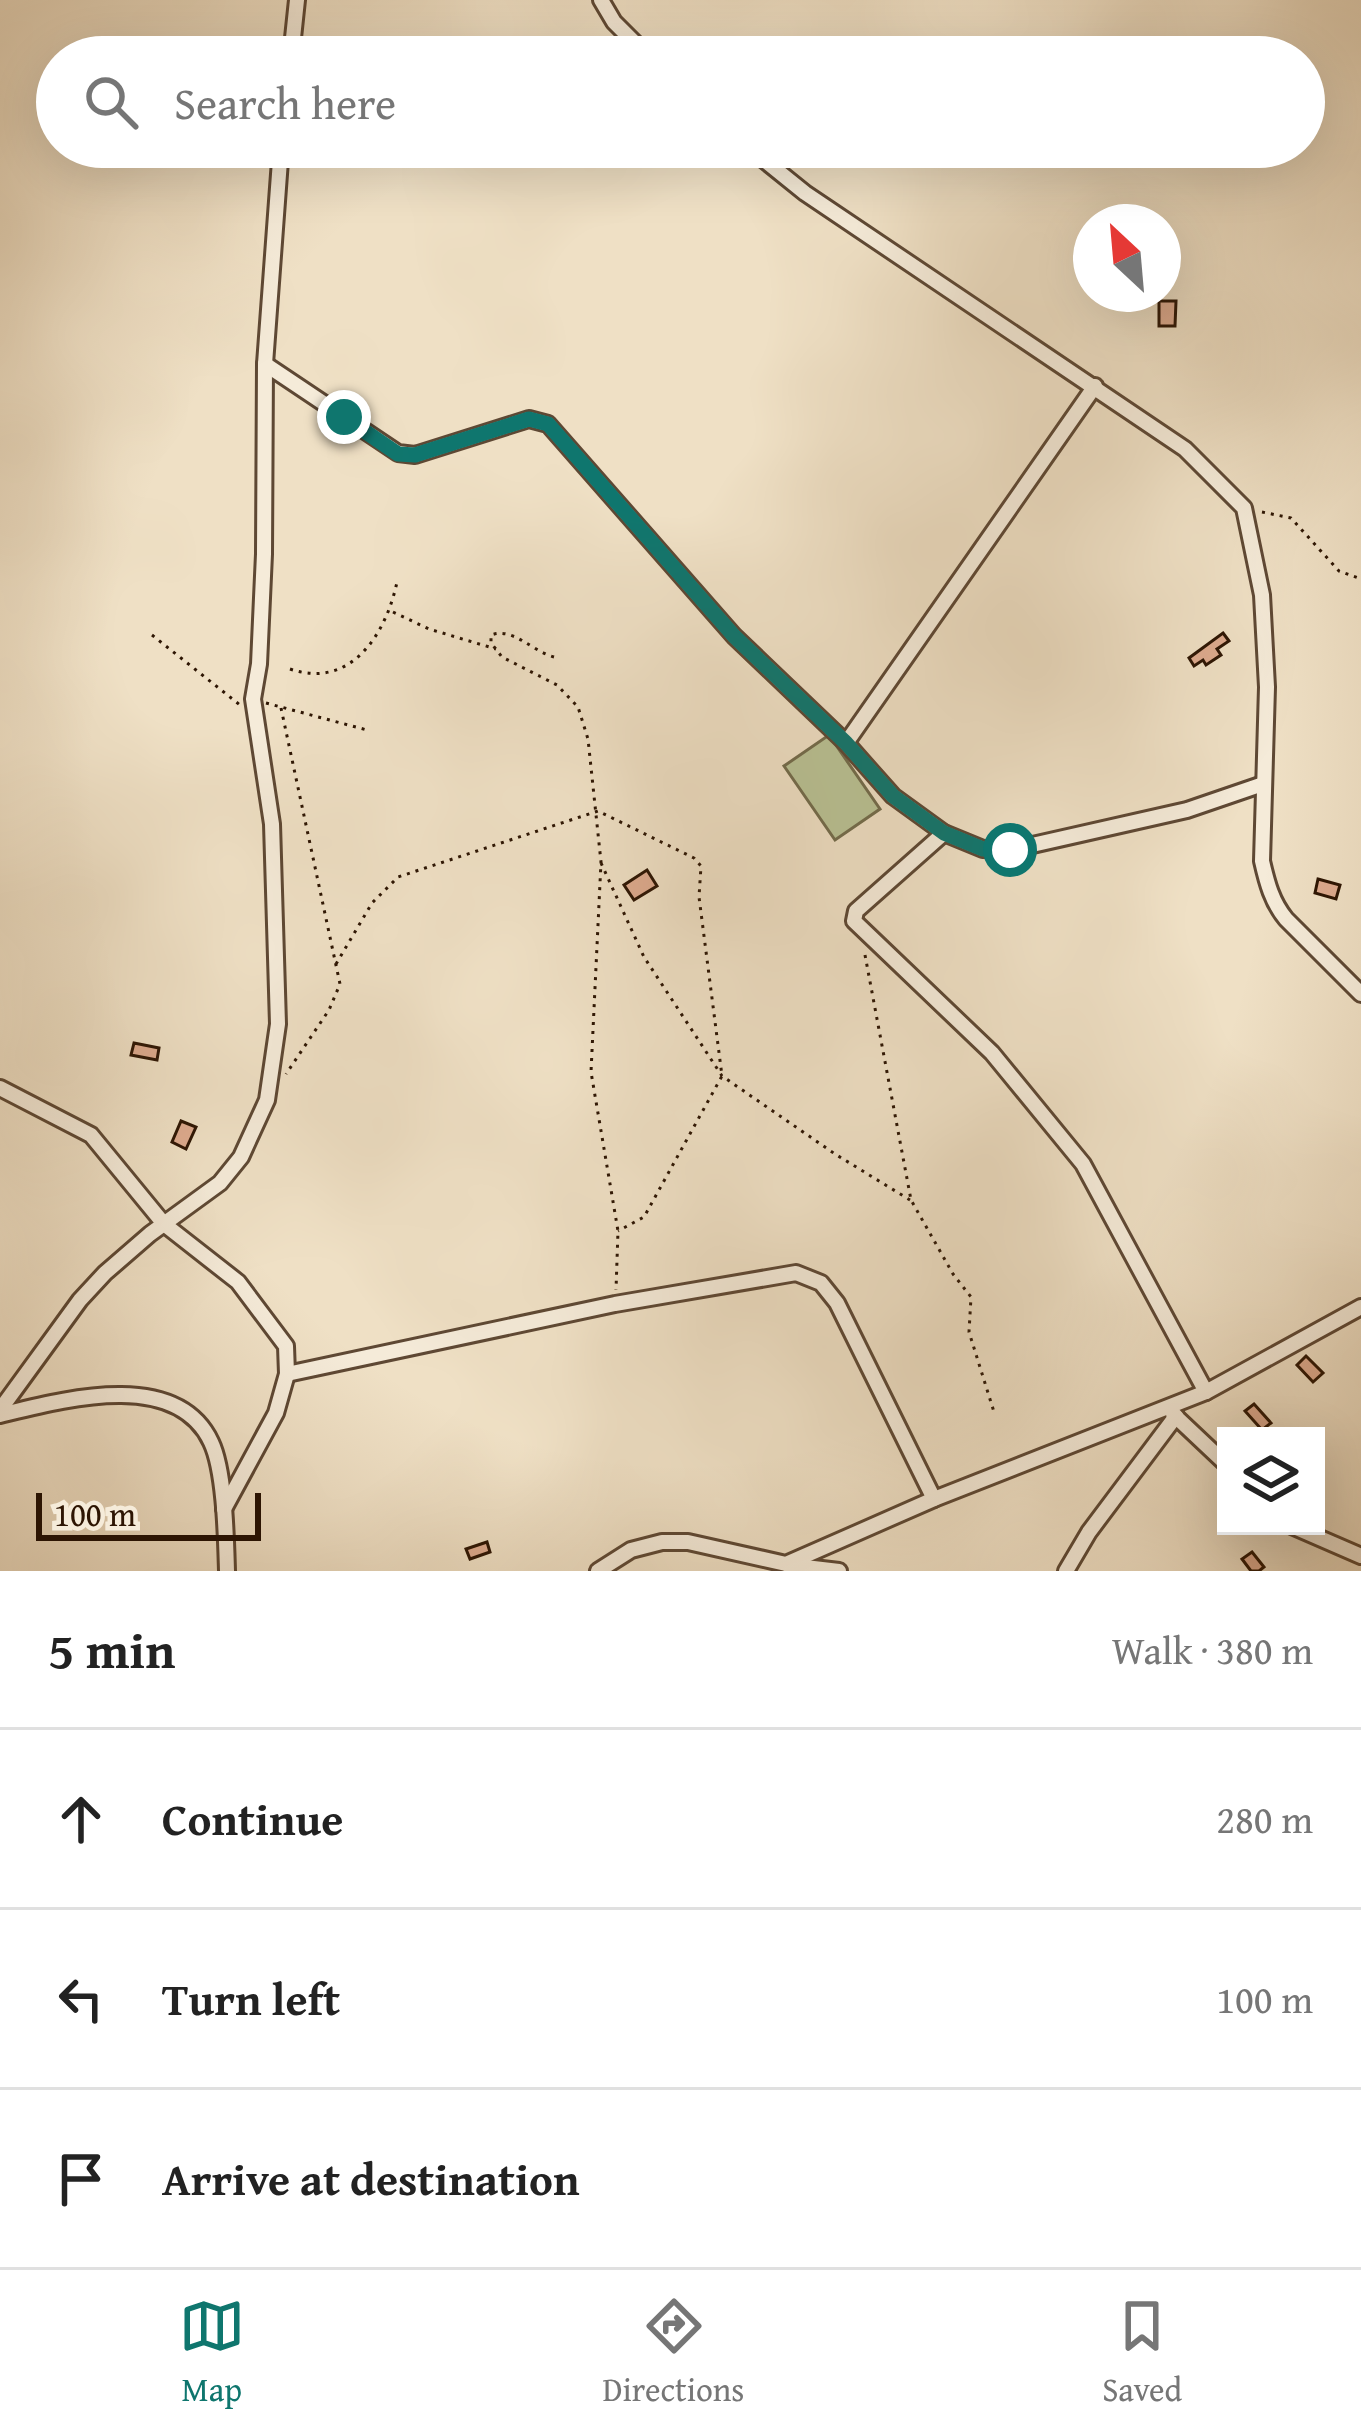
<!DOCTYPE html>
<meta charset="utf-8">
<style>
:root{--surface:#fff;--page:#f2f2f2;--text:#222;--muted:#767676;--line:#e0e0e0;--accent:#0f766e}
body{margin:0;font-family:"Gentium Book Plus",serif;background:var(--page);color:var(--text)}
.controls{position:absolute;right:36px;bottom:36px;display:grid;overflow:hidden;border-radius:0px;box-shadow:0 12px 48px #0002}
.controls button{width:108px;height:108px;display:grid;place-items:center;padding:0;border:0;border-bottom:3px solid var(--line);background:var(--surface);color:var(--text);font:60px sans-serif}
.compass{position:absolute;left:1073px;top:204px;width:108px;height:108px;border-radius:50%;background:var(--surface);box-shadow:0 12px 48px #0002;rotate:334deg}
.scale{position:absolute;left:36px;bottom:30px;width:225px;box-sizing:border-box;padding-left:12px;border:6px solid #2d1503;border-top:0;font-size:33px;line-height:42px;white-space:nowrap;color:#2d1503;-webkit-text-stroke:9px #f5ebd9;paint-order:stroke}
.stop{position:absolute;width:36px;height:36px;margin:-27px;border:9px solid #0f766e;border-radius:50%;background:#fff}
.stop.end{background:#0f766e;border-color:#fff;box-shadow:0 3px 12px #0008}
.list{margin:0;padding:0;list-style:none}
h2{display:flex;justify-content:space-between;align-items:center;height:156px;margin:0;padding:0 48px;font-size:51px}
h2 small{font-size:39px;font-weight:400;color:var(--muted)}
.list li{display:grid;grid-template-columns:78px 1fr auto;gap:36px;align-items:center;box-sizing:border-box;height:180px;padding:0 48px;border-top:3px solid var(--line)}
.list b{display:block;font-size:45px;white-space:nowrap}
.list em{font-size:39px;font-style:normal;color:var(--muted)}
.icon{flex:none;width:66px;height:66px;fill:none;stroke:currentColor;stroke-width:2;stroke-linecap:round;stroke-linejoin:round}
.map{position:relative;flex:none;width:1361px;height:1571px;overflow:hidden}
.search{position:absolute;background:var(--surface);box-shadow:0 12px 48px #0002;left:36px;right:36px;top:36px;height:132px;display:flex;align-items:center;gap:30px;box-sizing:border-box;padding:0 42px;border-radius:66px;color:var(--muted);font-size:45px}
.sheet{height:696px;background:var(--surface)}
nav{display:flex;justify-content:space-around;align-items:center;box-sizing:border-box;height:168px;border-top:3px solid var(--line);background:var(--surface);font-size:33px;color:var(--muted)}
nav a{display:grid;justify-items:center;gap:6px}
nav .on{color:var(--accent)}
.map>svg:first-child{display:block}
</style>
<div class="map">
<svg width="1361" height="1571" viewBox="0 0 1361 1571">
<rect width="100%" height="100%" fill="#efe0c5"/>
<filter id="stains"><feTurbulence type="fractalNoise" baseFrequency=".00167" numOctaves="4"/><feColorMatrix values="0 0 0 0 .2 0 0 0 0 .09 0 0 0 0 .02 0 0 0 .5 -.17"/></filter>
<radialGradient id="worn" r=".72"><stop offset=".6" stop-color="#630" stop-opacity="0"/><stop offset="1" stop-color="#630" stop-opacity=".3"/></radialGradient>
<!-- green -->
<path fill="#b9c295" stroke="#736c4c" stroke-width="3" d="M829,735L880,809L835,840L784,766Z"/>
<!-- building -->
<g fill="#deab8f" stroke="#2d1503" stroke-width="3">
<path d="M1159,301H1176L1175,326H1159Z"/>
<path d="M1223,633L1229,641L1217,649L1221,655L1206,665L1203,660L1194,666L1189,658Z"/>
<path d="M647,870L657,886L634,900L624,885Z"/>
<path d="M1318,879L1340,885L1336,899L1315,893Z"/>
<path d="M134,1043L159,1048L157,1060L131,1055Z"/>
<path d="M181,1121L196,1127L186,1149L172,1142Z"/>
<path d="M1306,1356L1323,1373L1313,1382L1297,1365Z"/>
<path d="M1254,1404L1271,1423L1262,1430L1245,1411Z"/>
<path d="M487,1542L490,1552L470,1559L466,1549Z"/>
<path d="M1252,1552L1264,1567L1259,1571H1251L1242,1559Z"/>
</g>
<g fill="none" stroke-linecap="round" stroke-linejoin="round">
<!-- street casing -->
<g stroke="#5e4834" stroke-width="20">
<g id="street">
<path d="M601,0L614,22L649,57"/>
<path d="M291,57L297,0"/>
<path d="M748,147L805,193L1185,449L1244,508L1262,595L1267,687L1262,861C1267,883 1272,902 1286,919L1361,994"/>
<path d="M265,364L398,453L415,455L529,419L548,424L734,636L846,743L893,796L944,833L983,849L1010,850L1187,810L1263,784"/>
<path d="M846,743L1095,386"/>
<path d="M944,833L856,911L854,921L992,1053L1083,1164L1206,1392"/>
<path d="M0,1088L91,1135L164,1224L238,1282L286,1346L287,1374L276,1413L224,1509"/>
<path d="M287,1374L615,1304L796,1273L821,1283L837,1303L934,1499"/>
<path d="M0,1410L80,1300L105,1273L150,1234L220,1183L241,1157L267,1100L278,1024L272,824L253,699L259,664L264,554L265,364L281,147"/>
<path d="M1173,1414L1226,1464"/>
<path d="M0,1415C62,1400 176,1368 211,1442C225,1471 226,1539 227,1571"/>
<path d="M1292,1526L1361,1556"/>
<path d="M788,1565L839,1571"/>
<path d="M598,1571L631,1550L662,1542H688L786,1564L934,1499L1206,1392L1361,1307"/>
<path d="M1066,1571L1089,1532L1176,1416"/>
</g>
</g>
<!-- path -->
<g stroke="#2d1503" stroke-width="3" stroke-dasharray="3 6" stroke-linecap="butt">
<path d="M1262,512L1291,518L1339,571L1361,579"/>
<path d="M393,612L429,629L496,649"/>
<path d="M152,635L240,705"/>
<path d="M554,657C530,650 513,627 491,635V643L502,657L557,685L578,707L588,739L601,862L591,1072L618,1231L616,1290"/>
<path d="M290,669C351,690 386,634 397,582"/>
<path d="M266,703L367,730"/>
<path d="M281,708L340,984L329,1010L286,1074"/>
<path d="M601,863L644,957L722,1076L835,1154L910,1200"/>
<path d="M865,955L911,1200L953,1274L971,1297L969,1332L994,1412"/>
<path d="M336,964L372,903L398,877L598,811L694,858L701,866L699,897L722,1076L644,1217L618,1231"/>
</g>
<!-- street -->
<use href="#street" stroke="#f5ebd9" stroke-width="14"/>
</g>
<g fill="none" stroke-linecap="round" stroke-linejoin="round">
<!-- route -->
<path stroke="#0f766e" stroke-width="15" d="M344,417L398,454L415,455L529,419L548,424L734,636L846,743L893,796L944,833L983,849L1010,850"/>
</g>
<rect width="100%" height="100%" filter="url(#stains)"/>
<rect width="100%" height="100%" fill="url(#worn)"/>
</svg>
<div class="controls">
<button><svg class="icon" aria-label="layers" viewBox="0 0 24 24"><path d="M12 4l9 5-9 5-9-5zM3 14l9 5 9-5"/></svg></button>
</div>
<svg class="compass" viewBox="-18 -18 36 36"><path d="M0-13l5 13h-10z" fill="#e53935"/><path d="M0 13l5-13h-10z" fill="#767676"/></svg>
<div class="scale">100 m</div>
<div class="stop" style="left:1010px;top:850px"></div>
<div class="stop end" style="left:344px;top:417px"></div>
<div class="search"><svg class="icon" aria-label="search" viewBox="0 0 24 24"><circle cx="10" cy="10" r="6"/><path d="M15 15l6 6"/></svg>Search here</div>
</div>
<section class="sheet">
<h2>5 min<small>Walk · 380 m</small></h2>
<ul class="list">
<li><svg class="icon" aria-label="ahead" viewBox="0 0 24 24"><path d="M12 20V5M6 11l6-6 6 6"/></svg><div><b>Continue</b></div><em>280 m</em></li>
<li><svg class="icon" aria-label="left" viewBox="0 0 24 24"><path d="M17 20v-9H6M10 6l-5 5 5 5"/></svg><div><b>Turn left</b></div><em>100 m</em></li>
<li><svg class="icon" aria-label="arrive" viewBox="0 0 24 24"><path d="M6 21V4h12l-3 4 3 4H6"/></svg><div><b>Arrive at destination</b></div></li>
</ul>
</section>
<nav>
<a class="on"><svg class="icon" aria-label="map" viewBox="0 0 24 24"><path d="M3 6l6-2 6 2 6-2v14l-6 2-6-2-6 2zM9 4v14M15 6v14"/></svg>Map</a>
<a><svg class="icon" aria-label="directions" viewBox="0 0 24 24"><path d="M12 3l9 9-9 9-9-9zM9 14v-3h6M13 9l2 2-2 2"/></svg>Directions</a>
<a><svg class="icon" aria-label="saved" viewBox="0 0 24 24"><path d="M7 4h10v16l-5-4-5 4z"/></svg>Saved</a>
</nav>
